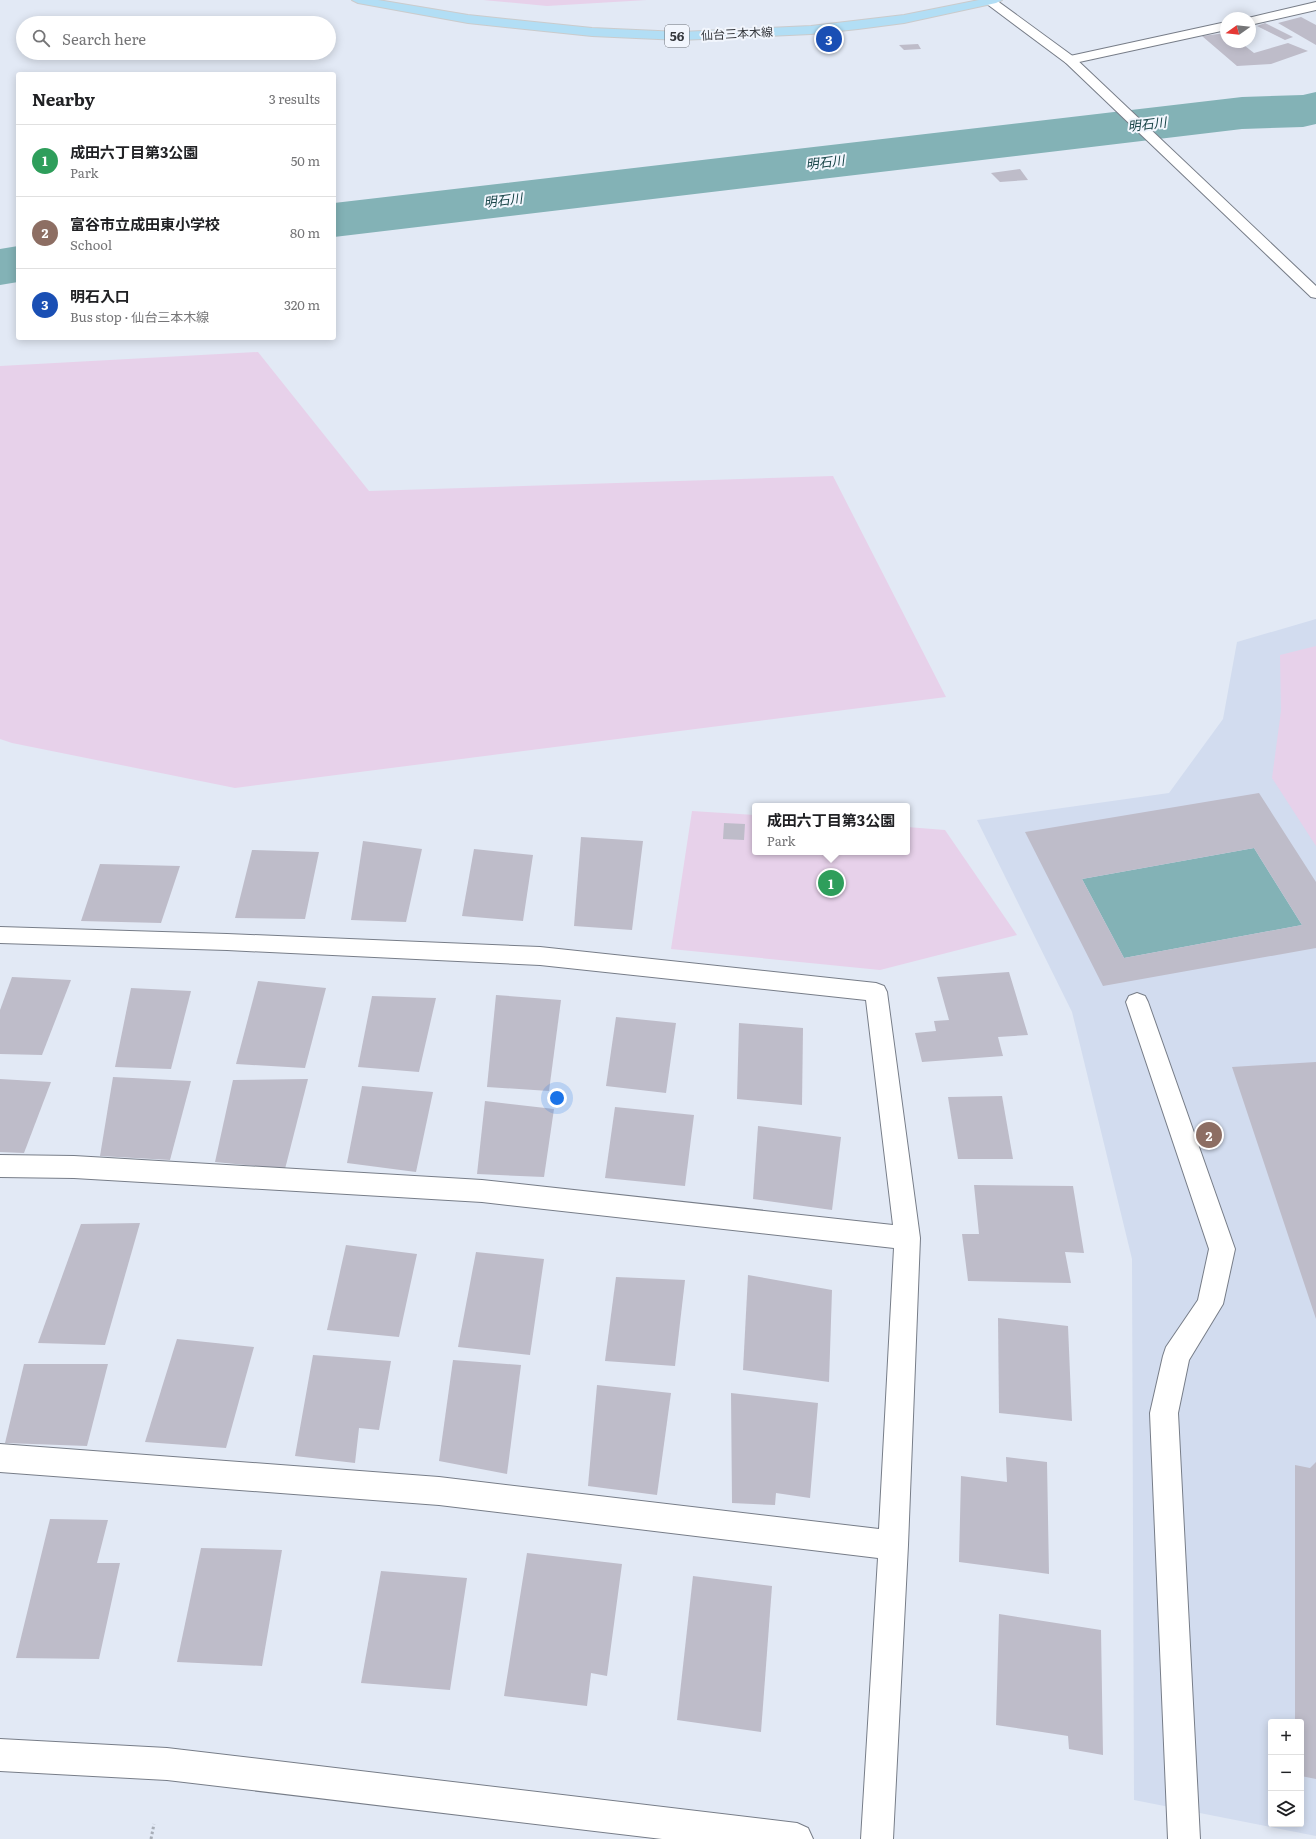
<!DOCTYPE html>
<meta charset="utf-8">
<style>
:root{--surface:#fff;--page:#f6f6f6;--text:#202124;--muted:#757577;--line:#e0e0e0;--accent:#8d4b19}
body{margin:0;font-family:Literata,"Noto Sans JP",serif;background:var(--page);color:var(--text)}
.controls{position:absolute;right:12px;bottom:12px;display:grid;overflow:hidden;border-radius:4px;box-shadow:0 2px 10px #0003}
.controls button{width:36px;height:36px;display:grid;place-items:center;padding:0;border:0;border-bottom:1px solid var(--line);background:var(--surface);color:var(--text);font:20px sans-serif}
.compass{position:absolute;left:1220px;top:12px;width:36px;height:36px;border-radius:50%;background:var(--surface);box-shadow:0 2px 10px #0003;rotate:255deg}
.you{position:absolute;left:557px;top:1098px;width:14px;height:14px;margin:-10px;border:3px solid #fff;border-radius:50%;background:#1a73e8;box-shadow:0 0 0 6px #1a73e833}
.badge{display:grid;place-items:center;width:26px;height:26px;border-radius:50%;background:var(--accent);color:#fff;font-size:13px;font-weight:700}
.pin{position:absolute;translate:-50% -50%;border:2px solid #fff;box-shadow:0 1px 4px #0006}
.popup{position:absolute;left:752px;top:803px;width:158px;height:52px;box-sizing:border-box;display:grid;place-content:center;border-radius:4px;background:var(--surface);filter:drop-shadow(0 1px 3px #0005);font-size:13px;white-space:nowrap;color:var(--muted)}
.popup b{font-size:15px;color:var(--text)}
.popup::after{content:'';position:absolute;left:50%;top:100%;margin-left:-8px;border:8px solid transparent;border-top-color:var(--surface)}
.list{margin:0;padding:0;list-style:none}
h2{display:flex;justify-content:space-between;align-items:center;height:52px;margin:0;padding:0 16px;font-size:17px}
h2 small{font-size:13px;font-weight:400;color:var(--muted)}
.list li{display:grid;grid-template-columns:26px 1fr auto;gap:12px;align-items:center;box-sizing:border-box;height:72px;padding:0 16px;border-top:1px solid var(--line)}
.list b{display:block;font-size:15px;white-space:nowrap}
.list p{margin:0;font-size:13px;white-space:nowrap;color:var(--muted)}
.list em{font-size:13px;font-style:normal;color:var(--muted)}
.icon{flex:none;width:22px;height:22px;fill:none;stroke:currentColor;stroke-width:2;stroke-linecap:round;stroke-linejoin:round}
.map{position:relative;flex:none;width:1316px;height:1839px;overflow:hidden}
.search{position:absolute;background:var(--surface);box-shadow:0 2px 10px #0003;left:16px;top:16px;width:320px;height:44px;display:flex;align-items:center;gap:10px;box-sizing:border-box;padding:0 14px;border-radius:22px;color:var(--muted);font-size:15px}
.panel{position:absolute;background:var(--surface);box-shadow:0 2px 10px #0003;left:16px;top:72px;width:320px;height:268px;border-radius:4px}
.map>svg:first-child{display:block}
</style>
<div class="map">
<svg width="1316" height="1839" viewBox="0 0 1316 1839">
<rect width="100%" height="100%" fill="#e2e9f5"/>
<!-- built -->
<path fill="#d2dcef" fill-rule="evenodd" d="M1316,619V1836L1134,1800L1132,1259L1072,1012L977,820L1169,793L1223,719L1237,642ZM1271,1722H1301V1824H1271Z"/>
<!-- green -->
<g fill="#e7d1ea">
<path d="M483,0H647L547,6Z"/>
<path d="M258,352L369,491L833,476L946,697L235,788L12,743L0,739V366Z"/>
<path d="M1316,646V846L1272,778L1281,711L1280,655Z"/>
<path d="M692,811L755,815V852H907V827L945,830L1017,935L880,970L671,949Z"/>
</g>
<!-- water -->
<path fill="#83b2b6" d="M1254,848L1302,925L1124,958L1082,879Z"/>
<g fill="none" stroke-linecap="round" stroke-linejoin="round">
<!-- river -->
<g fill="#83b2b6" fill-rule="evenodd">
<path d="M1316,92V124L1303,127L1242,129L334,237V203L1242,97L1303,95Z"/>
<path d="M18,246V282L0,285V249Z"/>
</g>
</g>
<!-- building -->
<g fill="#bebcc9" fill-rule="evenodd">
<path d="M1301,17L1316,25V45L1278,23Z"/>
<path d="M1265,23L1293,37L1285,40L1257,26Z"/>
<path d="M1226,33V42H1240L1254,53L1288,43L1308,51L1271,64L1237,66L1202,36Z"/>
<path d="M918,44L921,49L904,50L899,45Z"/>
<path d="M1020,169L1028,180L1000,182L991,173Z"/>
<path d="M1259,793L1316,882V948L1103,986L1025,832ZM1254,848L1302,925L1124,958L1082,879Z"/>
<path d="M724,823L745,824L744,840L723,839Z"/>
<path d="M581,837L643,841L632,930L574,926Z"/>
<path d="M363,841L422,849L406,922L351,920Z"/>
<path d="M474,849L533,855L523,921L462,916Z"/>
<path d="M252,850L319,852L305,919L235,918Z"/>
<path d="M100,864L180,866L161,923L81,921Z"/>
<path d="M1009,972L1028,1035L998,1037L1003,1056L922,1062L915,1033L936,1031L934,1021L949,1020L937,977Z"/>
<path d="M12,977L71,980L42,1055L0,1054V1010Z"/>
<path d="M258,981L326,988L305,1068L236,1064Z"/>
<path d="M131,988L191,991L171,1069L115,1067Z"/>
<path d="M496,995L561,1000L549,1091L487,1087Z"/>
<path d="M372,996L436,998L419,1072L358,1067Z"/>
<path d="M616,1017L676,1023L666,1093L606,1086Z"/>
<path d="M739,1023L803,1028L802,1105L737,1099Z"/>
<path d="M1316,1062V1319L1232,1067Z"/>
<path d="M113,1077L191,1081L170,1160L100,1156Z"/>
<path d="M0,1079L51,1082L24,1153L0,1152Z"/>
<path d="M308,1079L285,1169L215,1162L233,1080Z"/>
<path d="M362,1086L433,1092L416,1172L347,1163Z"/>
<path d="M1002,1096L1013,1159H958L948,1097Z"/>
<path d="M485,1101L554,1109L544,1177L477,1174Z"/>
<path d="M615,1107L694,1115L685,1186L605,1178Z"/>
<path d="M758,1126L841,1137L832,1210L753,1199Z"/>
<path d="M974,1185L1073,1186L1084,1253L1065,1252L1071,1283L968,1281L962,1234H979Z"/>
<path d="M140,1223L105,1345L38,1343L81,1224Z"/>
<path d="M346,1245L417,1254L399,1337L327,1330Z"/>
<path d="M476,1252L544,1259L530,1355L458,1347Z"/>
<path d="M748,1275L832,1290L829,1382L743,1370Z"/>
<path d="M616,1277L685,1280L675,1366L605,1361Z"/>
<path d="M998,1318L1068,1326L1072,1421L999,1413Z"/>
<path d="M177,1339L254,1347L226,1448L145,1442Z"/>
<path d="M313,1355L391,1361L379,1430L359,1428L355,1463L295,1456Z"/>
<path d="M453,1360L521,1365L507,1474L439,1461Z"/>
<path d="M24,1364H108L87,1446L5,1443Z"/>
<path d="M597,1385L671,1393L657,1495L588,1486Z"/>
<path d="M731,1393L818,1403L810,1498L776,1493L775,1505L732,1503Z"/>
<path d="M1006,1457L1047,1462L1049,1574L959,1562L961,1476L1007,1482Z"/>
<path d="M1316,1462V1779L1301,1776V1722H1295V1465L1310,1468Z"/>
<path d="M50,1519L108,1520L97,1563H120L99,1659L16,1658Z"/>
<path d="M201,1548L282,1550L262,1666L177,1662Z"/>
<path d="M527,1553L622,1564L607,1676L591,1673L587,1706L504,1696Z"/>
<path d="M381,1571L467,1578L450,1690L361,1683Z"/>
<path d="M693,1576L772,1586L761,1732L677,1720Z"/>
<path d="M999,1614L1101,1630L1103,1755L1069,1749L1068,1736L996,1725Z"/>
</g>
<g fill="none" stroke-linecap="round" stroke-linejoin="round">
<!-- service casing -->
<g stroke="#777d88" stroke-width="2">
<path id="service" d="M1137,993L1145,996L1148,1002L1235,1249L1223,1304L1189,1360L1178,1413L1200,1839H1168L1150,1413L1163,1356L1166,1347L1198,1300L1209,1249L1126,1002L1129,996Z"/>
</g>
<!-- minor casing -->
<g stroke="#777d88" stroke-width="2">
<g id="minor">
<path d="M1316,2V10L1250,25V18H1248Z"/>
<path d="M1226,22V30L1070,64L1066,63L1064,60L1066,57L1070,56Z"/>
<path d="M0,927L227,934L540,947L876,983L884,986L887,992L920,1238L908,1545L893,1839H861L878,1558L439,1505L0,1472V1444L439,1477L879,1529L894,1248L482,1202L74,1178L0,1177V1155L74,1156L482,1180L893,1225L866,1000L540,965L227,950L0,943Z"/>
</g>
</g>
<!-- tertiary casing -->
<g stroke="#777d88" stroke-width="2">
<g id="tertiary">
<path d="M987,0H996L1074,57L1316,286V298L1311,297L1066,63L987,4L985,2Z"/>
<path d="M0,1739L167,1748L797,1823L808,1828L813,1839H662L167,1780L0,1771Z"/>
</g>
</g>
<!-- primary casing -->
<g stroke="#cacbcc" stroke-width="2">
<path id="primary" d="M352,0H378L468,15L592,28L680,32L811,26L904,15L979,0H1002L996,3L904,23L858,29L811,34L680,40L592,36L468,23L358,3Z"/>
</g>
<!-- path -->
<path stroke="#a7adb7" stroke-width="3" stroke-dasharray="2.5 2.5" stroke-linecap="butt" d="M151,1839L154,1824"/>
<!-- service -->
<use href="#service" fill="#fff" fill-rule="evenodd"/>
<!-- minor -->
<use href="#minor" fill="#fff" fill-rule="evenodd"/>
<!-- tertiary -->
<use href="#tertiary" fill="#fff" fill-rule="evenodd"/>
<!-- primary -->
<use href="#primary" fill="#b2def5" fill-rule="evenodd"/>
</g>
<g text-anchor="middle" stroke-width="4" stroke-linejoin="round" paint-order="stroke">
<!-- far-street labels -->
<g font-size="12" fill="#34373c" stroke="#f2f6fd">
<text transform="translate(737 34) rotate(-3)" y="4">仙台三本木線</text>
</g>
<!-- shield labels -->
<rect fill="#f2f6fd" stroke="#6d7076" stroke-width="1" x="665" y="25" width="24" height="22" rx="3"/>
<g font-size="13" font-weight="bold" fill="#34373c">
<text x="677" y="41">56</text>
</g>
<!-- far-water labels -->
<g font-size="13" font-style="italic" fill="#154245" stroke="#f2f6fd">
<text transform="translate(1147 124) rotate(-7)" y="5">明石川</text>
<text transform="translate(825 162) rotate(-7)" y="5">明石川</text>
<text transform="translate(503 200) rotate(-7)" y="5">明石川</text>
</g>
</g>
</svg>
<div class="controls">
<button>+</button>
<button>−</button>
<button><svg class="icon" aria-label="layers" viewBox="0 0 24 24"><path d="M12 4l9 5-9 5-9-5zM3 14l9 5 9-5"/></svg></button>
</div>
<svg class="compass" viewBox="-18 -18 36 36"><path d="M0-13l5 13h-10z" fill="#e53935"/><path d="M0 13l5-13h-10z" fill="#757577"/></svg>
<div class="you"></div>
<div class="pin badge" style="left:831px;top:883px;background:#2e9e5b">1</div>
<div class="popup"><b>成田六丁目第3公園</b>Park</div>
<div class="pin badge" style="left:1209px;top:1135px;background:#8d6e63">2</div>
<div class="pin badge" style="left:829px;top:39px;background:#1a4fb4">3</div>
<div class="search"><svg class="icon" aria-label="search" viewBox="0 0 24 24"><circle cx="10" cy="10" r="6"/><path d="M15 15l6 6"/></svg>Search here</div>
<section class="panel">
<h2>Nearby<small>3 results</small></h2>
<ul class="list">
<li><span class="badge" style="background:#2e9e5b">1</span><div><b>成田六丁目第3公園</b><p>Park</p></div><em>50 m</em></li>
<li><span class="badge" style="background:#8d6e63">2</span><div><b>富谷市立成田東小学校</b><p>School</p></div><em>80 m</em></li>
<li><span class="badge" style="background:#1a4fb4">3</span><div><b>明石入口</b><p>Bus stop · 仙台三本木線</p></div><em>320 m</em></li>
</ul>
</section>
</div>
